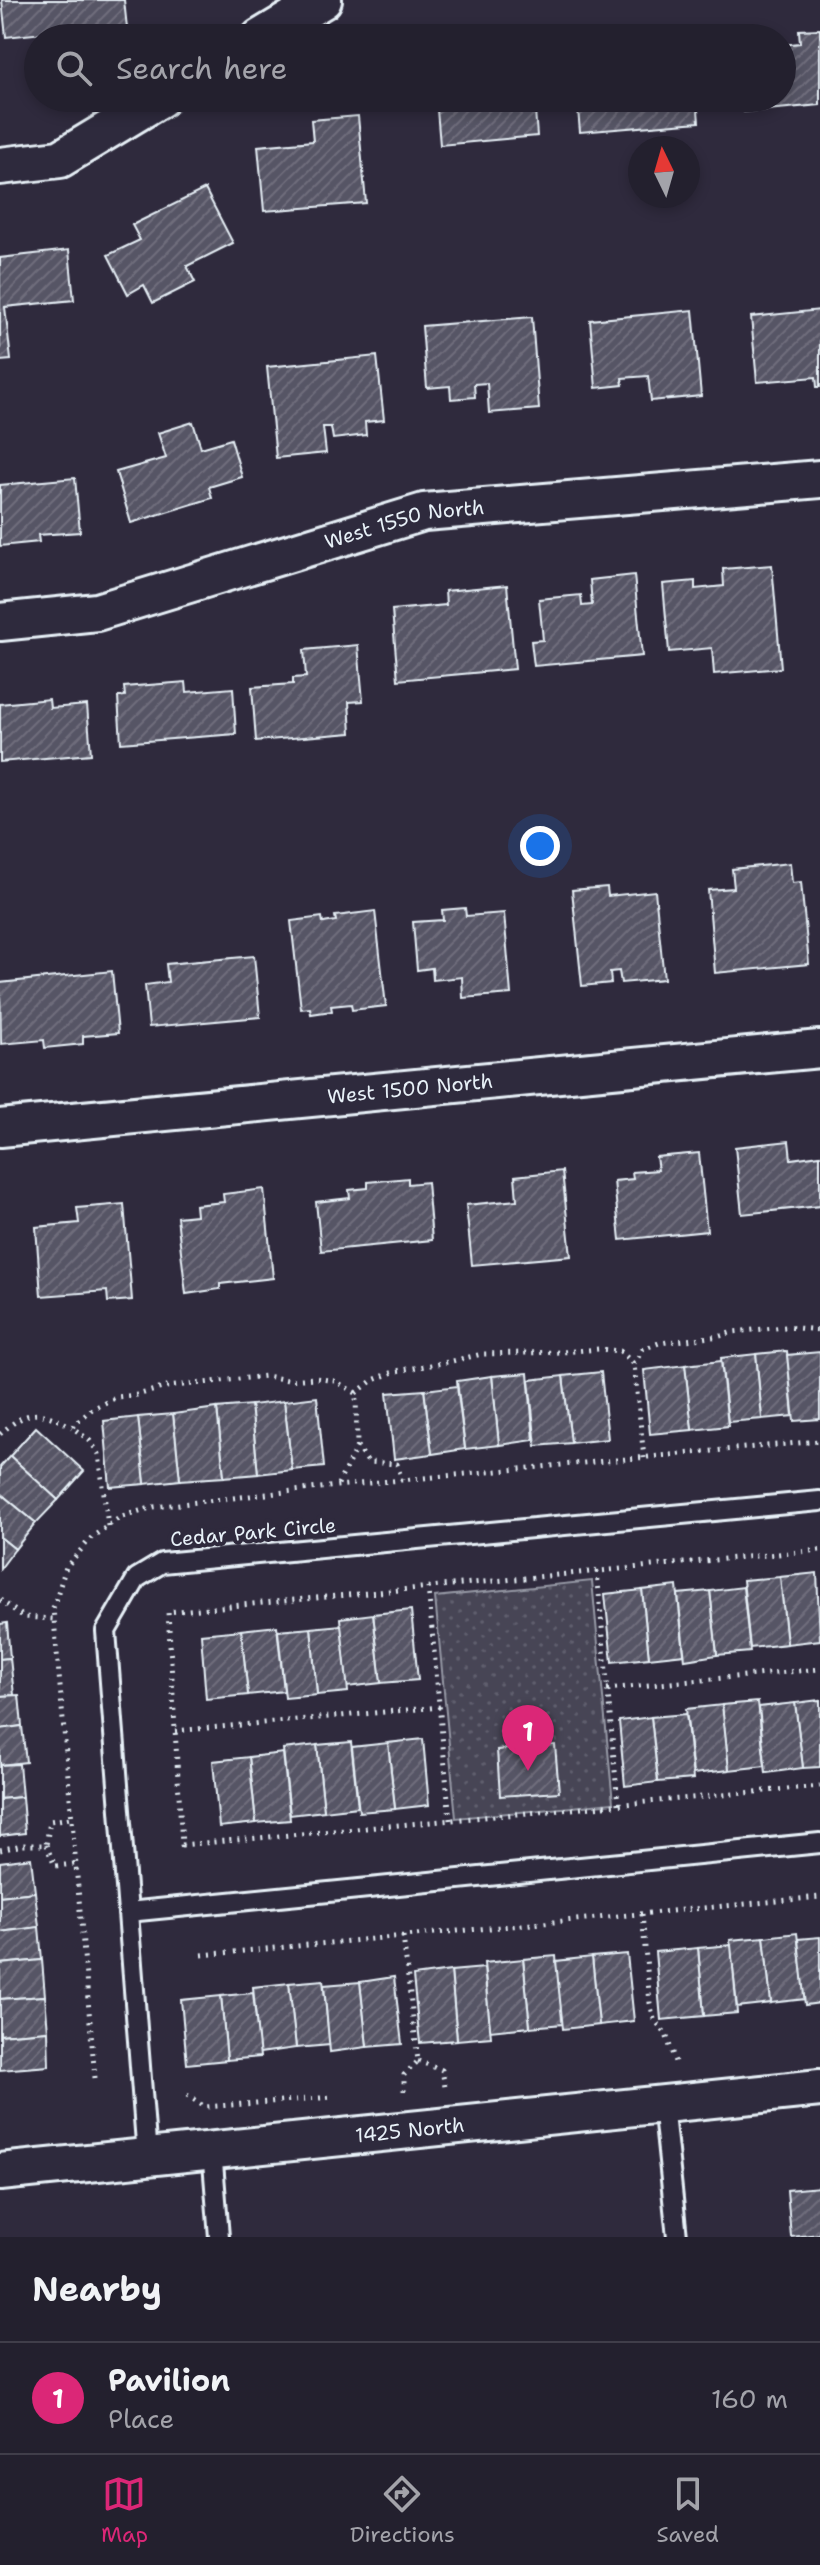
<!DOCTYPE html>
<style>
:root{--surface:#23202e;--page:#2f2d3a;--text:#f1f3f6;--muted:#a3a3aa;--line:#403e4a;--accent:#db2777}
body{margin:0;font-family:"Shantell Sans",sans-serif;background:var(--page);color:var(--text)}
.compass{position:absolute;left:628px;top:136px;width:72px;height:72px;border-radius:50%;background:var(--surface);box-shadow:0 4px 12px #0003;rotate:355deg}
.you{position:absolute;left:540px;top:846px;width:28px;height:28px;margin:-20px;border:6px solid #fff;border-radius:50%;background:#1a73e8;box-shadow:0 0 0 12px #1a73e833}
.badge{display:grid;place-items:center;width:52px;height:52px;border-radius:50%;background:var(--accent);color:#fff;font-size:26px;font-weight:700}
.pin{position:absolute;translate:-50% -66px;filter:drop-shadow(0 2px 4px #0008)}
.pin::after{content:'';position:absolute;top:42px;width:28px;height:24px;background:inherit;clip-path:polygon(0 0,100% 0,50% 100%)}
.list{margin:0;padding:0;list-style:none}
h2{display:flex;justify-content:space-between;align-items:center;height:104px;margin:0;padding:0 32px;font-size:34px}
h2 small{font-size:26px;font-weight:400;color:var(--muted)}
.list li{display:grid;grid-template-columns:52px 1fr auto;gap:24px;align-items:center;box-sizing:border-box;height:112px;padding:0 32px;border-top:2px solid var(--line)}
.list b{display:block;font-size:30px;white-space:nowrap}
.list p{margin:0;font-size:26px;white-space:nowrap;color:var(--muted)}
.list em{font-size:26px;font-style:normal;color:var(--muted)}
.icon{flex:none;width:44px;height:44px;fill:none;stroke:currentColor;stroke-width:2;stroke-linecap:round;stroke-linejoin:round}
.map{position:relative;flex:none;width:820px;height:2237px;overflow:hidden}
.search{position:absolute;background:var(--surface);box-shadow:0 4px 12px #0003;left:24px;right:24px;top:24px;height:88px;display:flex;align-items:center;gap:20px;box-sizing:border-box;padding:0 28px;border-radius:44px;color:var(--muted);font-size:30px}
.sheet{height:216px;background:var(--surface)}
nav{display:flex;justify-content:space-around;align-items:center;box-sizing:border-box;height:112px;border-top:2px solid var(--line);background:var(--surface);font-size:22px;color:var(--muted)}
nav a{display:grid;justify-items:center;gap:4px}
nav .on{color:var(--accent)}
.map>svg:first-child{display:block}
</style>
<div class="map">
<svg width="820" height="2237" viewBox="0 0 820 2237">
<defs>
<pattern id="park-dots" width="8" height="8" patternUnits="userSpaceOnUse" patternTransform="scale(2)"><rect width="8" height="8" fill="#464455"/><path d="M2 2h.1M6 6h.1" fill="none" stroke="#615f6e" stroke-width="1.8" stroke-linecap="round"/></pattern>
<pattern id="building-hatch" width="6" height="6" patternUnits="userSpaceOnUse" patternTransform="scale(2)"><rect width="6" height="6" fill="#575565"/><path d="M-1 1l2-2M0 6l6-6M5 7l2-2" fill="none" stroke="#6f6e7c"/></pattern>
</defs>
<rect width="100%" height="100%" fill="#2f2a3d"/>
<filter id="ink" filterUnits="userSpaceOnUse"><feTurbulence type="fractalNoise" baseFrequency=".0125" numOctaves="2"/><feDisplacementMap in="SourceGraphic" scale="16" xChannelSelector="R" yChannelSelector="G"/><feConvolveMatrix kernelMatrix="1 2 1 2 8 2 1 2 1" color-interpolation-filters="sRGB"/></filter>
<g filter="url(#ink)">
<!-- park -->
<path fill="url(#park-dots)" stroke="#979aa6" stroke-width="2" d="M592,1581L613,1803L456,1818L435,1597Z"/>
<!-- building -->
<g fill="url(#building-hatch)" stroke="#e8f1f8" stroke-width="2">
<path d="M2,0H124L127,28L81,33V29L6,37Z"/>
<path d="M820,29V105L744,112L743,98H782V45L800,43L799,30Z"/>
<path d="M436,98H534L537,136L440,145Z"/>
<path d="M577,98H697L699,122L580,132Z"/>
<path d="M358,116L366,203L264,211L258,146L313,141L311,120Z"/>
<path d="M205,189L233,243L187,266L195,282L153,303L144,285L128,294L108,255L140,240L132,225Z"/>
<path d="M69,250L74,300L5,307L11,360L0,361V258Z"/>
<path d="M693,310L701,396L651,401L648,376L622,378L623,385L596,388L590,320Z"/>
<path d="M820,310V387H817L816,377L757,382L751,317Z"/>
<path d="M532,317L539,409L489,413L487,383L474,384L475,397L451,399L450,386L427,388L422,326Z"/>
<path d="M377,356L384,420L365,422L366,435L333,439L331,427H323L326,453L276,458L267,367Z"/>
<path d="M193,422L201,448L231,439L242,477L209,487L212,498L131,523L116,472L166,458L158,433Z"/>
<path d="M75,478L80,532L38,535L39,542L0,546V485Z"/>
<path d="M772,565L781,668L714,674L712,648L669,652L663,584L695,581V589L724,586L723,569Z"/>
<path d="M634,575L642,656L534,666L531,641L543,640L539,599L581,595L582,606L592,605L590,580Z"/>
<path d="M507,585L515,669L398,680L392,610L446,605L445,591Z"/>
<path d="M358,645L363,701L349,702L351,733L256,741L252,687L293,684V678L306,677L304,650Z"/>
<path d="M186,682L187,692L233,688L236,734L121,743L118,697L125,696L124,687Z"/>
<path d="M49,699L50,708L87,705L91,754L0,762V704Z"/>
<path d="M790,863L792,883L801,882L809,964L715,973L708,890L734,888L732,869Z"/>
<path d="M607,887L608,896L655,891L664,979L621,983L619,971L610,972L611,983L582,986L572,890Z"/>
<path d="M465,908L466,916L504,913L511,994L463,998L462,977L433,980L432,968L417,970L413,922L443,920L442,910Z"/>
<path d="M375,911L386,1006L352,1010L351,1004L331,1006L332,1011L311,1014L310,1008L301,1009L291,921L322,917L323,923L336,921L335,916Z"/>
<path d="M254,956L260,1017L149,1027L145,985L168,982L166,964Z"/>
<path d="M112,971L118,1033L83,1036V1044L45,1048L44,1040L1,1044L0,983Z"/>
<path d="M789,1141L791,1159L820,1155V1206L742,1214L735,1147Z"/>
<path d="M699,1153L707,1231L620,1240L614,1181L633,1179L632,1172L658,1170L656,1157Z"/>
<path d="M562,1171L571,1256L472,1265L466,1205L517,1200L515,1176Z"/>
<path d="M408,1178V1184L427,1182L432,1240L321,1251L316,1202L350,1198L349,1190L368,1188V1182Z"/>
<path d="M264,1189L273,1278L220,1284V1289L186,1294L177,1217L196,1215L195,1205L224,1202L223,1194Z"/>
<path d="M124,1204L132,1300L108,1302L107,1291L41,1296L36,1227L79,1223L77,1208Z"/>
<path d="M787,1351L793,1416L762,1419L756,1354Z"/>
<path d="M820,1352V1419L794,1421L787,1355Z"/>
<path d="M756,1354L762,1419L728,1422L721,1358Z"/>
<path d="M721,1361L728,1426L692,1430L685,1365Z"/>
<path d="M685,1365L692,1430L650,1434L644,1370Z"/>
<path d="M601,1372L608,1439L571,1443L563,1376Z"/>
<path d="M528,1373L534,1440L499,1445L492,1376Z"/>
<path d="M492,1376L499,1445L465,1449L457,1381Z"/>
<path d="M563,1376L571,1443L536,1446L529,1380Z"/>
<path d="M457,1386L465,1449L432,1454L424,1390Z"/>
<path d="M424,1390L432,1454L394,1459L387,1393Z"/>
<path d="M317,1397L324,1467L292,1470L284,1401Z"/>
<path d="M284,1401L292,1470L258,1474L251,1405Z"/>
<path d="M251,1405L258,1474L224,1477L217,1408Z"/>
<path d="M217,1408L224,1477L180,1480L173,1414Z"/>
<path d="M173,1414L180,1480L145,1484L138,1417Z"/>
<path d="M138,1417L145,1484L110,1487L104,1421Z"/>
<path d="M36,1427L84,1471L58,1500L10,1456Z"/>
<path d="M10,1456L58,1500L36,1523L0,1493V1467Z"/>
<path d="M0,1493L36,1523L15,1549L0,1537Z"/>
<path d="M0,1537L15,1549L0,1569Z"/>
<path d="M817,1573L820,1640L787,1644L780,1577Z"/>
<path d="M780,1577L787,1644L750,1648L743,1580Z"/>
<path d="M677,1586L684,1654L649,1658L642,1590Z"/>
<path d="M743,1587L750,1652L717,1655L710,1591Z"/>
<path d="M642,1590L649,1658L612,1662L605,1594Z"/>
<path d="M710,1591L717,1655L685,1660L678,1594Z"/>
<path d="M411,1610L418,1680L381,1683L373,1614Z"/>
<path d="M373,1614L381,1683L347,1687L340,1618Z"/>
<path d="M7,1623L10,1658L0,1659V1624Z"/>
<path d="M341,1625L348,1692L317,1695L311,1628Z"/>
<path d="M277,1626L284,1691L248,1695L241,1630Z"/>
<path d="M311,1628L317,1695L285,1698L278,1631Z"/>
<path d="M241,1630L248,1695L206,1699L201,1634Z"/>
<path d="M10,1658L14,1695L0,1696V1659Z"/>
<path d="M19,1695L22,1726L0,1729V1696Z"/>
<path d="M820,1700V1767L803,1768L795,1703Z"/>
<path d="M758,1702L765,1766L729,1770L722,1705Z"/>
<path d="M795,1703L803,1768L766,1773L759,1707Z"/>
<path d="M722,1705L729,1770L693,1774L686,1709Z"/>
<path d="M686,1714L693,1779L658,1782L651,1717Z"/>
<path d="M651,1717L658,1782L625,1786L619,1721Z"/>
<path d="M22,1726L26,1762L0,1765V1729Z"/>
<path d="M423,1739L429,1805L395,1809L388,1743Z"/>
<path d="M351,1742L358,1807L324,1811L317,1745Z"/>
<path d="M388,1743L395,1809L359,1812L352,1747Z"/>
<path d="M317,1745L324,1811L290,1815L283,1749Z"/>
<path d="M555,1745L559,1792L500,1796L497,1750Z"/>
<path d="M283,1753L290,1820L256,1823L249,1757Z"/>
<path d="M249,1757L256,1823L219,1827L213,1761Z"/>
<path d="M19,1764L22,1797L0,1799V1765Z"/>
<path d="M22,1797L25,1833L0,1836V1799Z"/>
<path d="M31,1858L35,1892L0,1896V1862Z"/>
<path d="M35,1892L39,1927L0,1932V1896Z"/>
<path d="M39,1927L42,1960L0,1964V1932Z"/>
<path d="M797,1933L805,1999L771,2003L764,1937Z"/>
<path d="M764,1937L771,2003L737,2007L730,1940Z"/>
<path d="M820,1937V2003L805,2005L798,1939Z"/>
<path d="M731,1945L737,2013L704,2016L698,1948Z"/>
<path d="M698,1948L704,2016L661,2020L655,1952Z"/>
<path d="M627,1954L634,2021L599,2025L592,1957Z"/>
<path d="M556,1956L563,2024L530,2027L523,1959Z"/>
<path d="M592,1957L599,2025L563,2029L556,1961Z"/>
<path d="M523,1959L530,2027L490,2031L484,1963Z"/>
<path d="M42,1960L45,1996L0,1999V1964Z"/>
<path d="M484,1968L491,2037L457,2040L451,1971Z"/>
<path d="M451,1971L457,2040L420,2043L413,1976Z"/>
<path d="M394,1977L402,2044L367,2047L360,1982Z"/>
<path d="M323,1980L330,2045L296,2048L289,1983Z"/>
<path d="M360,1982L367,2047L330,2052L324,1985Z"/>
<path d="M289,1983L296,2048L259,2053L253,1987Z"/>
<path d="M253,1993L260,2057L227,2060L221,1996Z"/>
<path d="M45,1996L48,2031L0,2035V1999Z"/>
<path d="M221,1996L227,2060L187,2064L181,2000Z"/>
<path d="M48,2031L49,2066L0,2070V2035Z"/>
<path d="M820,2187V2234L791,2237L787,2190Z"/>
</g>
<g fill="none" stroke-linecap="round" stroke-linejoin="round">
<!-- service casing -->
<g stroke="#e8f1f8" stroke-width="24">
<g id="service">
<path d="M128,1912L820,1843"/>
<path d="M663,2104L677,2237"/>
<path d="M212,2150L219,2237"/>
<path d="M147,2156L106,1631L137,1578L162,1563L820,1501"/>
</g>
</g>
<!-- minor casing -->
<g stroke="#e8f1f8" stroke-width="42">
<g id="minor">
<path d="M260,38L323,0"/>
<path d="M0,166L60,159L161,98"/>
<path id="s1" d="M0,622L97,612L424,512L820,479"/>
<path id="s2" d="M0,1128L820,1049"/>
<path id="s3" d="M0,2172L820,2088"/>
</g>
</g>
<!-- path -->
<g stroke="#e8f1f8" stroke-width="5" stroke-dasharray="2 6" stroke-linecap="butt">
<path d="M634,1364L643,1349L659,1343L720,1336L733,1332L786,1327L820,1330"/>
<path d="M356,1393L373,1380L396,1371L448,1362L482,1354L562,1352L599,1349L620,1351L634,1364L644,1458"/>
<path d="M0,1434C28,1409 39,1409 72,1427"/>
<path d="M357,1446L368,1462L397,1464L402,1480"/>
<path d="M108,1526L99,1454L90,1441L72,1427L92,1409L117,1397L137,1395L166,1387L266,1376L288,1380L315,1378L335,1381L356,1393L357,1446L337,1486"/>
<path d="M820,1550L168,1612L182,1845L820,1786"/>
<path d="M597,1571L618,1804"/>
<path d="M428,1587L450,1820"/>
<path d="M0,1600L24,1617L53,1619"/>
<path d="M607,1689L820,1669"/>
<path d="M175,1731L440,1707"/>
<path d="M46,1845L55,1866L75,1864"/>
<path d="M0,1850L22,1845H46L50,1821L71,1818"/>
<path d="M642,1914L650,2003L654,2019L666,2034L676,2065"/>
<path d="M403,1936L418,2061L404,2075V2091"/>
<path d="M202,1955L820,1897"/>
<path d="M418,2061L442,2070L445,2087"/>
<path d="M95,2078L53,1608L66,1567L92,1537L122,1516L154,1507L337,1486L820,1441"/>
<path d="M187,2095L205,2107L333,2097"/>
</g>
<!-- service -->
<use href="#service" stroke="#2f2a3d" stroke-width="18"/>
<!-- minor -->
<use href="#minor" stroke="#2f2a3d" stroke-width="36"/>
</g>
</g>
<g text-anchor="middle" stroke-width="8" stroke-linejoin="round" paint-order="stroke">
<!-- street labels -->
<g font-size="20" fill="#e8f1f8" stroke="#2f2a3d">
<text dy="7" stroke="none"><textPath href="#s1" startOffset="418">West 1550 North</textPath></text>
<text dy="7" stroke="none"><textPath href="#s2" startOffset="412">West 1500 North</textPath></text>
<text transform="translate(253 1532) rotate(-5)" y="7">Cedar Park Circle</text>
<text dy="7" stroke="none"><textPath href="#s3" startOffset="412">1425 North</textPath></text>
</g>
</g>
</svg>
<svg class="compass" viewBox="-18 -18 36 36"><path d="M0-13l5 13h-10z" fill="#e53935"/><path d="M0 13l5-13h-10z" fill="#a3a3aa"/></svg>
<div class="you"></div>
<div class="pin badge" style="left:528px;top:1771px">1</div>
<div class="search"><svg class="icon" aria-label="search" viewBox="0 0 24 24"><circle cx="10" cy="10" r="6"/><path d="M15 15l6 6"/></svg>Search here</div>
</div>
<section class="sheet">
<h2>Nearby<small></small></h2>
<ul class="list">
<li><span class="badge">1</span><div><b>Pavilion</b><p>Place</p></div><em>160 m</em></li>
</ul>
</section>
<nav>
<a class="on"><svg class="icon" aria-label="map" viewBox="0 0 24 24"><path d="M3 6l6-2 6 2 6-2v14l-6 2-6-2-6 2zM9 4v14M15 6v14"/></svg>Map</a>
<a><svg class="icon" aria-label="directions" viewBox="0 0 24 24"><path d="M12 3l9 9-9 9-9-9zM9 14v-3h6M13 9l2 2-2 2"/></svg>Directions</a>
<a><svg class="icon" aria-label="saved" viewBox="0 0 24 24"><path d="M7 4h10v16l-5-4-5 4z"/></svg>Saved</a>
</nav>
